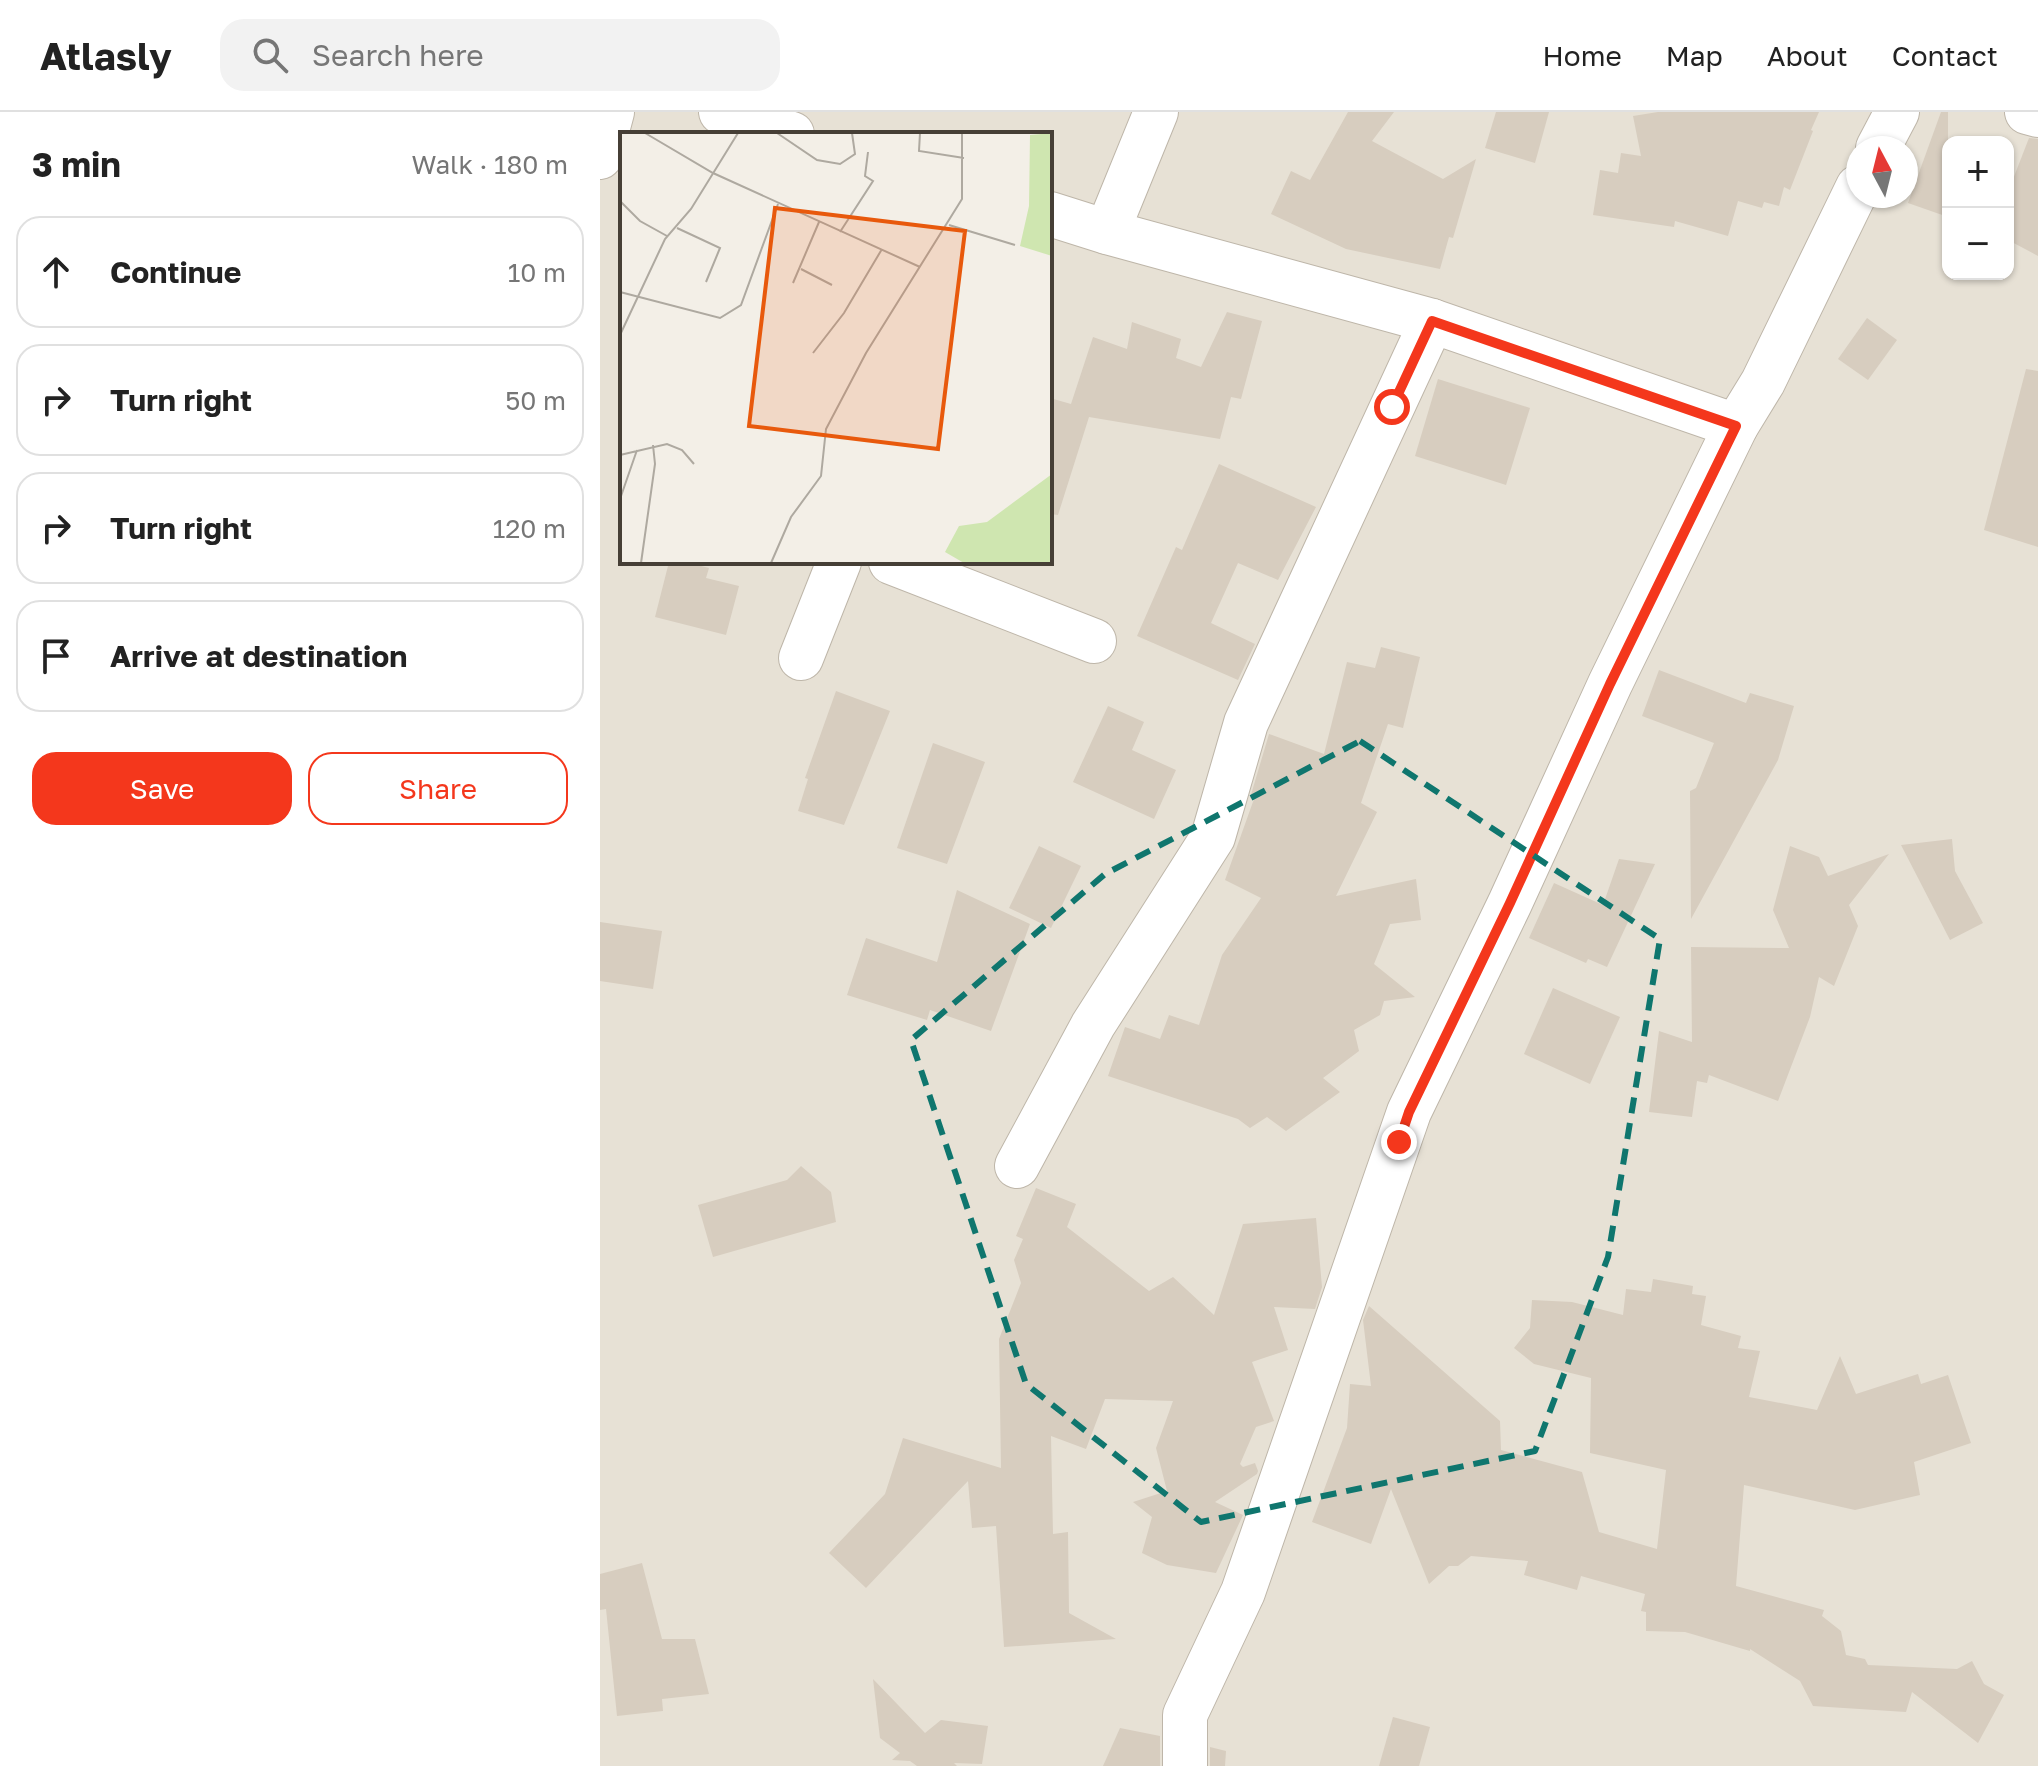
<!DOCTYPE html>
<meta charset="utf-8">
<style>
:root{--surface:#fff;--page:#f2f2f2;--text:#222;--muted:#767676;--line:#e0e0e0;--accent:#f4371c}
body{margin:0;font-family:"Golos Text",sans-serif;background:var(--page);color:var(--text)}
.controls{position:absolute;right:24px;top:24px;display:grid;overflow:hidden;border-radius:16px;box-shadow:0 2px 6px #0004}
.controls button{width:72px;height:72px;display:grid;place-items:center;padding:0;border:0;border-bottom:2px solid var(--line);background:var(--surface);color:var(--text);font:40px sans-serif}
.compass{position:absolute;left:1246px;top:24px;width:72px;height:72px;border-radius:50%;background:var(--surface);box-shadow:0 2px 6px #0004;rotate:353deg}
.stop{position:absolute;width:24px;height:24px;margin:-18px;border:6px solid #f4371c;border-radius:50%;background:#fff}
.stop.end{background:#f4371c;border-color:#fff;box-shadow:0 2px 8px #0008}
.list{margin:0;padding:0;list-style:none}
h2{display:flex;justify-content:space-between;align-items:center;height:104px;margin:0;padding:0 32px;font-size:34px}
h2 small{font-size:26px;font-weight:400;color:var(--muted)}
.list li{display:grid;grid-template-columns:52px 1fr auto;gap:24px;align-items:center;box-sizing:border-box;height:112px;margin:0 16px 16px;padding:0 16px;border:2px solid var(--line);border-radius:24px}
.list b{display:block;font-size:30px;white-space:nowrap}
.list em{font-size:26px;font-style:normal;color:var(--muted)}
.actions{display:flex;gap:16px;padding:24px 32px}
.actions a{flex:1;padding:18px 0;border:2px solid var(--accent);border-radius:24px;text-align:center;font-size:28px;color:var(--accent)}
.actions .main{background:var(--accent);color:#fff}
.icon{flex:none;width:44px;height:44px;fill:none;stroke:currentColor;stroke-width:2;stroke-linecap:round;stroke-linejoin:round}
.map{position:relative;flex:none;width:1438px;height:1654px;overflow:hidden}
header{display:flex;align-items:center;gap:48px;box-sizing:border-box;height:112px;padding:0 40px;background:var(--surface);border-bottom:2px solid var(--line)}
header strong{font-size:38px}
nav{display:flex;gap:44px;margin-inline-start:auto;font-size:28px}
.search{width:560px;height:72px;background:var(--page);display:flex;align-items:center;gap:20px;box-sizing:border-box;padding:0 28px;border-radius:24px;color:var(--muted);font-size:30px}
main{display:flex}
aside{flex:1;background:var(--surface)}
.map>svg:first-child{display:block}
</style>
<header>
<strong>Atlasly</strong>
<div class="search"><svg class="icon" aria-label="search" viewBox="0 0 24 24"><circle cx="10" cy="10" r="6"/><path d="M15 15l6 6"/></svg>Search here</div>
<nav><a>Home</a><a>Map</a><a>About</a><a>Contact</a></nav>
</header>
<main>
<aside>
<h2>3 min<small>Walk · 180 m</small></h2>
<ul class="list">
<li><svg class="icon" aria-label="ahead" viewBox="0 0 24 24"><path d="M12 20V5M6 11l6-6 6 6"/></svg><div><b>Continue</b></div><em>10 m</em></li>
<li><svg class="icon" aria-label="right" viewBox="0 0 24 24"><path d="M7 20v-9h11M14 6l5 5-5 5"/></svg><div><b>Turn right</b></div><em>50 m</em></li>
<li><svg class="icon" aria-label="right" viewBox="0 0 24 24"><path d="M7 20v-9h11M14 6l5 5-5 5"/></svg><div><b>Turn right</b></div><em>120 m</em></li>
<li><svg class="icon" aria-label="arrive" viewBox="0 0 24 24"><path d="M6 21V4h12l-3 4 3 4H6"/></svg><div><b>Arrive at destination</b></div></li>
</ul>
<div class="actions"><a class="main">Save</a><a>Share</a></div>
</aside>
<div class="map">
<svg width="1438" height="1654" viewBox="0 0 1438 1654">
<rect width="100%" height="100%" fill="#f3efe7"/>
<!-- residential -->
<path fill="#e7e1d5" fill-rule="evenodd" d="M0,0H1438V1654H0ZM22,22H450V450H22ZM1348,30H1408V162H1348ZM1258,36H1306V84H1258Z"/>
<!-- building -->
<g fill="#d7cdbf">
<path d="M748,0H794L772,29L843,67L876,47L853,126L849,125L840,157L746,137L671,102L691,59L710,68Z"/>
<path d="M896,0H949L935,51L885,36Z"/>
<path d="M1058,0H1219L1211,18L1213,19L1190,78L1184,75L1179,94L1164,90L1162,96L1138,89L1128,124L1075,109L1074,115L993,103L1000,58L1018,61L1021,41L1041,44L1033,4Z"/>
<path d="M1341,0H1348V105L1308,91Z"/>
<path d="M1429,26L1438,27V144L1408,128V80Z"/>
<path d="M627,200L662,209L641,287L631,285L620,327L489,305L458,403L450,402V286L471,292L493,225L527,237L532,210L581,227L576,246L601,255Z"/>
<path d="M1267,206L1297,228L1268,268L1238,247Z"/>
<path d="M1426,257L1438,259V435L1384,418Z"/>
<path d="M838,267L930,296L906,373L815,344Z"/>
<path d="M619,352L716,395L678,468L638,451L611,511L655,532L638,568L537,524L576,435L582,438Z"/>
<path d="M69,450H86L109,456L106,466L139,474L126,523L55,505Z"/>
<path d="M781,535L820,545L803,616L788,612L761,691L777,700L736,784L816,767L821,808L790,812L774,852L815,885L784,889L780,903L754,918L759,939L723,966L740,980L686,1019L667,1005L650,1016L638,1007L508,964L525,915L560,927L569,903L599,913L622,843L661,786L625,768L654,687L650,686L669,622L724,642L747,550L775,556Z"/>
<path d="M1059,558L1146,591L1150,581L1194,594L1178,648L1091,807L1090,679L1096,676L1114,631L1042,604Z"/>
<path d="M236,579L290,599L244,713L198,699L208,667L205,666Z"/>
<path d="M508,594L544,610L532,638L576,658L554,707L473,670Z"/>
<path d="M333,631L385,650L347,752L297,736Z"/>
<path d="M1352,727L1355,759L1383,811L1350,828L1301,733Z"/>
<path d="M439,734L481,754L451,816L409,796Z"/>
<path d="M1190,734L1219,745L1228,764L1289,742L1249,793L1258,814L1234,874L1219,865L1210,905L1178,989L1109,963L1107,971L1097,969L1092,1005L1049,1000L1059,919L1092,930L1091,835L1189,836L1173,798Z"/>
<path d="M1019,747L1055,752L1007,855L988,847L986,851L929,826L954,771L1003,793Z"/>
<path d="M357,778L430,812L391,919L330,898L327,908L247,883L266,826L337,850Z"/>
<path d="M0,810L62,819L53,877L0,869Z"/>
<path d="M953,876L1020,905L990,972L924,942Z"/>
<path d="M201,1054L231,1080L236,1110L113,1145L98,1093L187,1068Z"/>
<path d="M436,1076L476,1092L467,1115L549,1179L573,1165L614,1203L643,1112L716,1106L722,1175L715,1197L674,1195L688,1238L652,1250L674,1309L656,1315L640,1352L643,1355L655,1351L658,1359L657,1362L615,1390L643,1403L616,1461L567,1453L542,1441L552,1405L533,1390L567,1379L556,1336L573,1289L505,1287L486,1337L451,1324L453,1422L468,1420L469,1501L516,1527L404,1535L396,1414L372,1416L368,1369L266,1476L229,1441L285,1382L303,1326L401,1356L399,1227L421,1171L414,1148L423,1127L416,1124Z"/>
<path d="M1053,1167L1093,1174L1092,1182L1106,1184L1101,1213L1141,1224L1138,1236L1160,1239L1149,1285L1217,1298L1240,1244L1256,1282L1318,1262L1321,1272L1348,1263L1371,1331L1314,1350L1320,1383L1255,1398L1144,1373L1136,1474L1224,1498L1222,1504L1241,1519L1246,1543L1265,1547L1268,1553L1357,1557L1372,1549L1384,1572L1404,1583L1378,1631L1312,1580L1306,1600L1213,1594L1200,1569L1150,1537V1539L1085,1520L1046,1519V1500L1041,1499L1045,1482L981,1464L977,1478L924,1463L928,1449L871,1444L858,1454H849L829,1472L791,1377L771,1432L712,1410L747,1316L750,1272L771,1274L763,1208L769,1194L900,1309L901,1338L982,1360L999,1420L1057,1437L1066,1358L990,1341L991,1266L934,1252L914,1236L930,1216L932,1188L972,1190L1023,1203L1026,1177L1051,1180Z"/>
<path d="M42,1451L62,1527H95L109,1582L62,1587L63,1599L17,1604L6,1497L0,1498V1462Z"/>
<path d="M273,1567L325,1621L341,1608L388,1614L382,1652L354,1651L357,1654H317L310,1649L292,1648L300,1641L280,1626Z"/>
<path d="M793,1605L830,1615L819,1654H779Z"/>
<path d="M520,1616L560,1624V1654H503Z"/>
<path d="M610,1635L626,1639L625,1654H610Z"/>
</g>
<g fill="none" stroke-linecap="round" stroke-linejoin="round">
<!-- minor casing -->
<g stroke="#beb6a9" stroke-width="46">
<g id="minor">
<path d="M121,0L192,22"/>
<path d="M1427,0L1438,3"/>
<path d="M1278,36L1297,0"/>
<path d="M0,45L12,0"/>
<path d="M450,102L507,120L832,209L1136,314"/>
<path d="M507,120L556,0"/>
<path d="M291,450L494,529"/>
<path d="M201,546L239,450"/>
<path d="M417,1054L493,913L613,725L646,611L832,209"/>
<path d="M585,1654V1603L643,1480L809,1000L910,791L1010,572L1136,314L1163,270L1258,75"/>
</g>
</g>
<!-- minor -->
<use href="#minor" stroke="#fff" stroke-width="44"/>
</g>
<g fill="none" stroke-linecap="round" stroke-linejoin="round">
<!-- route -->
<path stroke="#f4371c" stroke-width="10" d="M792,295L832,209L1136,314L1010,572L910,791L809,1000L799,1030"/>
</g>
<!-- marked area -->
<path fill="none" stroke="#0f766e" stroke-width="6" stroke-dasharray="16 10" stroke-linejoin="round" d="M760,629L1060,827L1008,1145L935,1339L601,1410L426,1272L311,928L505,762Z"/>
<!-- overview -->
<g transform="translate(20 20)">
<rect width="432" height="432" fill="#f3efe7"/>
<path d="M432,1V124L400,114L409,74L410,3ZM432,342L430,431H344L325,420L339,394L367,390Z" fill="#cfe6b0"/>
<path fill="none" stroke="#aea9a0" stroke-width="2" d="M25,1L93,41L300,135M157,1L197,28L220,32L235,22L232,1M300,1L299,19L344,26M0,69L20,89L47,104M329,93L395,113M57,96L100,116L86,150M220,100L253,49L245,44L248,20M181,137L212,153M173,151L199,90M0,160L100,186L121,173L158,72M0,203L45,107L71,77L118,1M193,221L224,181L262,117M0,323L47,312L62,318L74,332M0,367L17,318M21,431L35,332L33,313M151,431L171,385L201,344L206,297L246,221L342,67V1"/>
<path fill="#e8590c" fill-opacity="0.15" stroke="#e8590c" stroke-width="4" d="M155,76L345,99L318,317L129,294Z"/>
<rect width="432" height="432" fill="none" stroke="#463f36" stroke-width="4"/>
</g>
</svg>
<div class="controls">
<button>+</button>
<button>−</button>
</div>
<svg class="compass" viewBox="-18 -18 36 36"><path d="M0-13l5 13h-10z" fill="#e53935"/><path d="M0 13l5-13h-10z" fill="#767676"/></svg>
<div class="stop" style="left:792px;top:295px"></div>
<div class="stop end" style="left:799px;top:1030px"></div>
</div>
</main>
